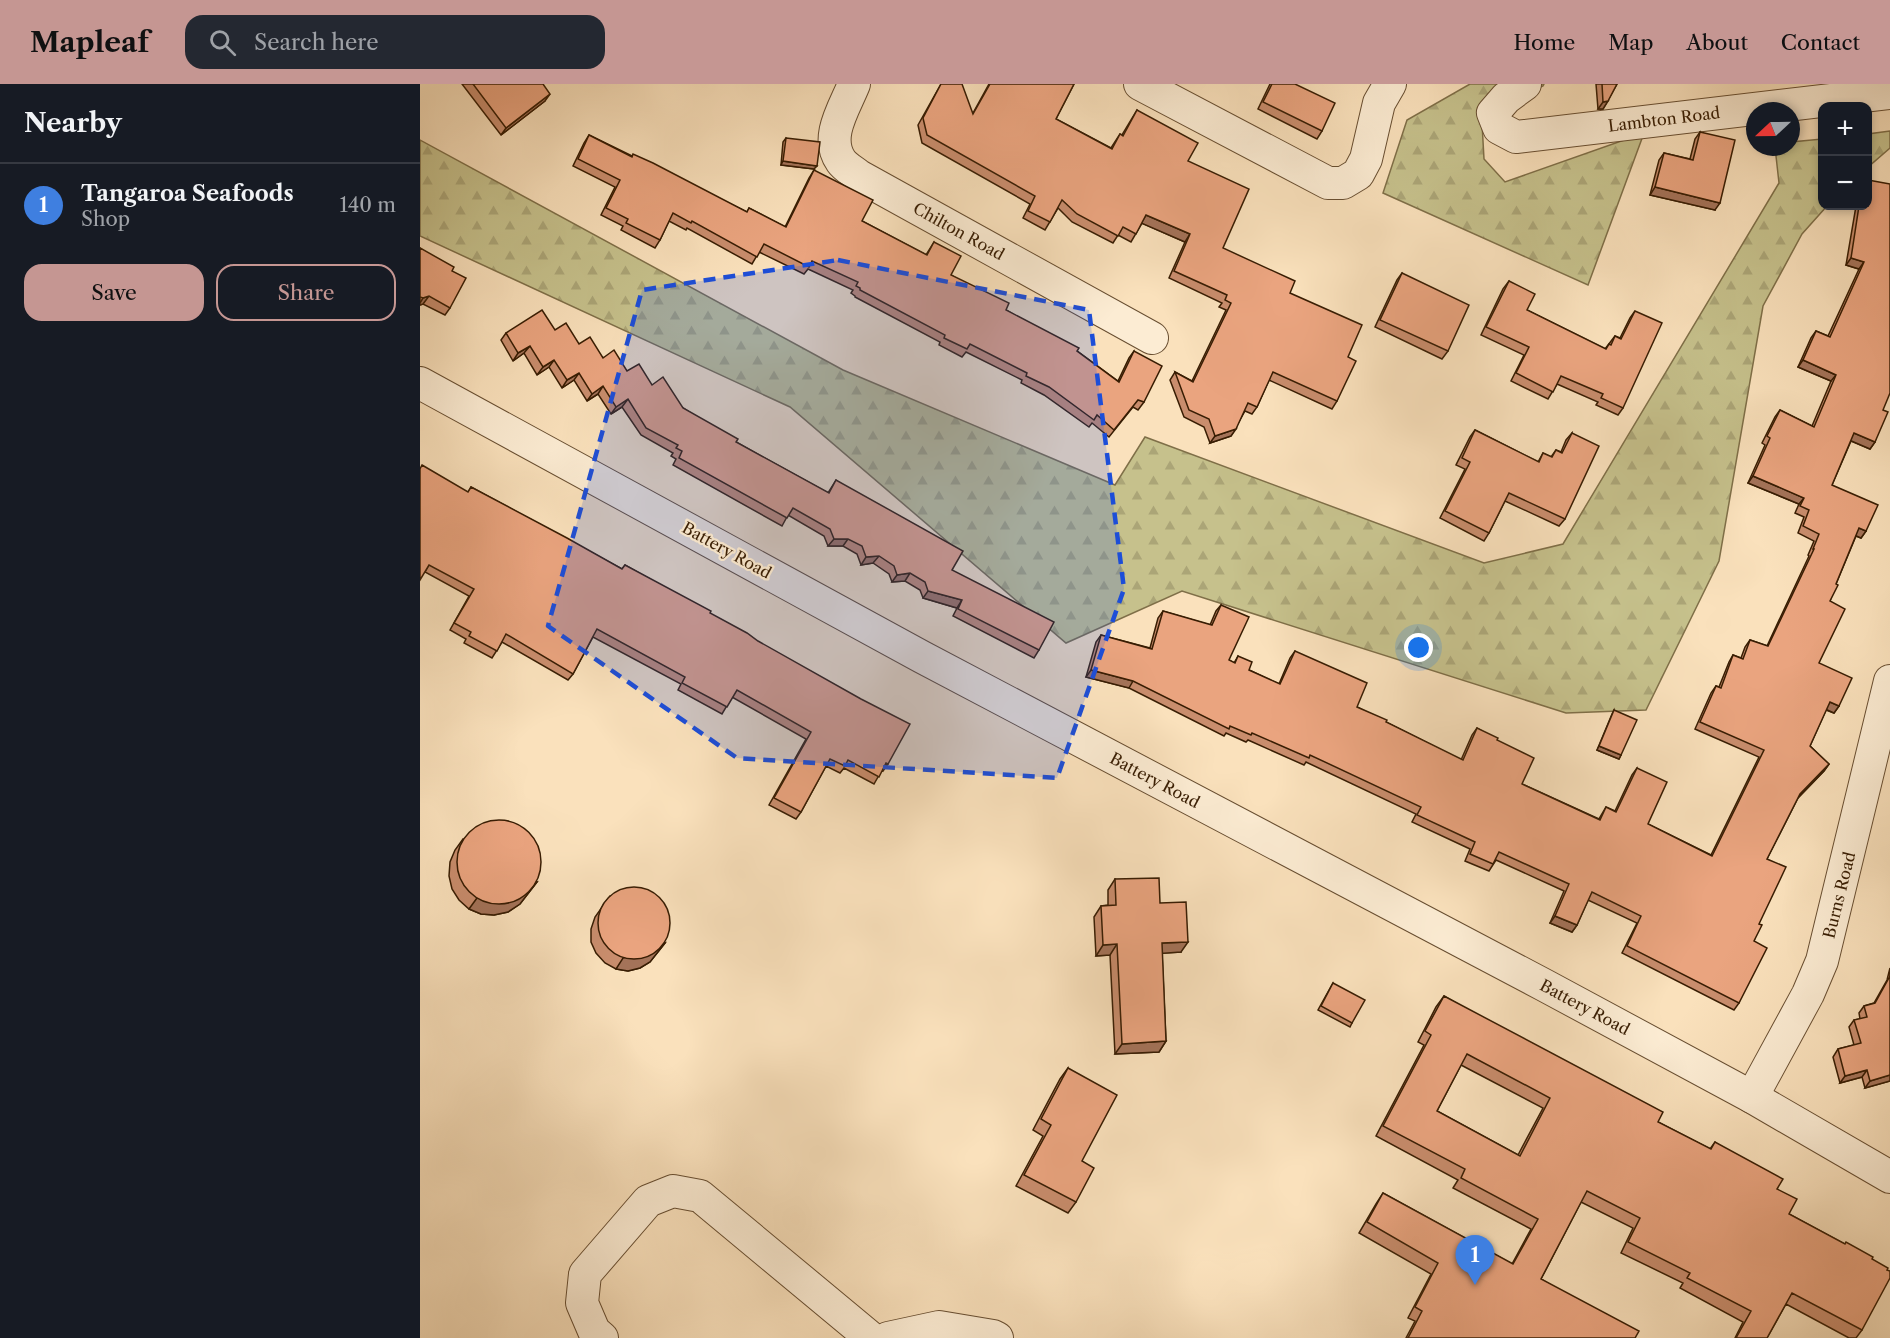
<!DOCTYPE html>
<meta charset="utf-8">
<style>
:root{--surface:#171b24;--page:#242831;--text:#f1f3f6;--muted:#9ea1a6;--line:#363941;--accent:#c59692}
body{margin:0;font-family:"Libre Caslon Text",serif;background:var(--page);color:var(--text)}
.controls{position:absolute;right:18px;top:18px;display:grid;overflow:hidden;border-radius:12px;box-shadow:0 3px 9px #0003}
.controls button{width:54px;height:54px;display:grid;place-items:center;padding:0;border:0;border-bottom:2px solid var(--line);background:var(--surface);color:var(--text);font:30px sans-serif}
.compass{position:absolute;left:1326px;top:18px;width:54px;height:54px;border-radius:50%;background:var(--surface);box-shadow:0 3px 9px #0003;rotate:248deg}
.you{position:absolute;left:999px;top:564px;width:21px;height:21px;margin:-15px;border:4px solid #fff;border-radius:50%;background:#1a73e8;box-shadow:0 0 0 9px #1a73e833}
.badge{display:grid;place-items:center;width:39px;height:39px;border-radius:50%;background:var(--accent);color:#fff;font-size:20px;font-weight:700}
.pin{position:absolute;translate:-50% -50px;filter:drop-shadow(0 2px 3px #0008)}
.pin::after{content:'';position:absolute;top:32px;width:21px;height:18px;background:inherit;clip-path:polygon(0 0,100% 0,50% 100%)}
.list{margin:0;padding:0;list-style:none}
h2{display:flex;justify-content:space-between;align-items:center;height:78px;margin:0;padding:0 24px;font-size:26px}
h2 small{font-size:20px;font-weight:400;color:var(--muted)}
.list li{display:grid;grid-template-columns:39px 1fr auto;gap:18px;align-items:center;box-sizing:border-box;height:84px;padding:0 24px;border-top:2px solid var(--line)}
.list b{display:block;font-size:22px;white-space:nowrap}
.list p{margin:0;font-size:20px;white-space:nowrap;color:var(--muted)}
.list em{font-size:20px;font-style:normal;color:var(--muted)}
.actions{display:flex;gap:12px;padding:18px 24px}
.actions a{flex:1;padding:14px 0;border:2px solid var(--accent);border-radius:18px;text-align:center;font-size:21px;color:var(--accent)}
.actions .main{background:var(--accent);color:#111}
.icon{flex:none;width:33px;height:33px;fill:none;stroke:currentColor;stroke-width:2;stroke-linecap:round;stroke-linejoin:round}
.map{position:relative;flex:none;width:1470px;height:1254px;overflow:hidden}
header{display:flex;align-items:center;gap:36px;box-sizing:border-box;height:84px;padding:0 30px;background:var(--accent);color:#111}
header strong{font-size:28px}
nav{display:flex;gap:33px;margin-inline-start:auto;font-size:21px}
.search{width:420px;height:54px;background:var(--page);display:flex;align-items:center;gap:15px;box-sizing:border-box;padding:0 21px;border-radius:18px;color:var(--muted);font-size:22px}
main{display:flex}
aside{flex:1;background:var(--surface)}
.map>svg:first-child{display:block}
</style>
<header>
<strong>Mapleaf</strong>
<div class="search"><svg class="icon" aria-label="search" viewBox="0 0 24 24"><circle cx="10" cy="10" r="6"/><path d="M15 15l6 6"/></svg>Search here</div>
<nav><a>Home</a><a>Map</a><a>About</a><a>Contact</a></nav>
</header>
<main>
<aside>
<h2>Nearby<small></small></h2>
<ul class="list">
<li><span class="badge" style="background:#3f7fe0">1</span><div><b>Tangaroa Seafoods</b><p>Shop</p></div><em>140 m</em></li>
</ul>
<div class="actions"><a class="main">Save</a><a>Share</a></div>
</aside>
<div class="map">
<svg width="1470" height="1254" viewBox="0 0 1470 1254">
<defs>
<pattern id="forest-firs" width="22" height="20" patternUnits="userSpaceOnUse" patternTransform="scale(1.5)"><rect width="22" height="20" fill="#c6c18c"/><path d="M5 1l3.5 6h-7zM16 11l3.5 6h-7z" fill="#aba577"/></pattern>
</defs>
<rect width="100%" height="100%" fill="#fae1bc"/>
<filter id="stains"><feTurbulence type="fractalNoise" baseFrequency=".00333" numOctaves="4"/><feColorMatrix values="0 0 0 0 .2 0 0 0 0 .09 0 0 0 0 .02 0 0 0 .5 -.17"/></filter>
<radialGradient id="worn" r=".72"><stop offset=".6" stop-color="#630" stop-opacity="0"/><stop offset="1" stop-color="#630" stop-opacity=".3"/></radialGradient>
<!-- forest -->
<g fill="url(#forest-firs)" stroke="#7f6f48" stroke-width="1.5">
<path d="M1050,0H1124L1123,2L1091,16L1062,39L1064,75L1085,98L1224,49L1168,201L963,109L987,36Z"/>
<path d="M1470,47V64L1448,83V50Z"/>
<path d="M1402,55V122H1407L1382,150L1343,222L1299,477L1226,626L1146,629L762,507L646,559L370,323L0,152V56L423,286L695,401L725,353L1064,479L1143,460L1359,99L1355,63H1371V58Z"/>
</g>
<g fill="none" stroke-linecap="round" stroke-linejoin="round">
<!-- minor casing -->
<g stroke="#684e31" stroke-width="34">
<g id="minor">
<path d="M434,0C425,23 404,53 421,77C425,83 433,87 439,92L732,254"/>
<path d="M720,0L908,99H923L938,90L946,75L959,19L970,0"/>
<path d="M1105,0L1086,14L1073,29L1079,44L1096,53L1470,9"/>
<path d="M0,299L502,573L1124,901L1332,1013L1470,1093"/>
<path d="M1332,1013L1388,910L1402,877L1470,597"/>
<path d="M182,1254L174,1247L162,1219L165,1190L228,1117L253,1107L280,1112L451,1254"/>
<path d="M468,1254L519,1243L573,1252L577,1254"/>
</g>
</g>
<!-- minor -->
<use href="#minor" stroke="#fcecd3" stroke-width="32"/>
</g>
<!-- wall -->
<g fill="#c98d6d" stroke="#381d03" stroke-width="1.5" fill-rule="evenodd">
<path d="M42,0H123L125,17L81,51Z"/>
<path d="M521,0L553,29L569,0H654L636,35L691,64L700,50L702,51L717,26L768,77L803,164L870,209L928,273L917,317L912,325L849,296L837,323L832,330L825,327L811,352L790,359L784,343L764,333L750,296L755,288L772,297L806,226L799,223L802,219L749,194L765,158L722,139L711,158L698,151L693,159L652,138L638,124L625,146L603,134L610,120L502,59L498,41Z"/>
<path d="M850,0H875L902,47L897,55L838,25Z"/>
<path d="M1176,0H1197L1183,25H1178Z"/>
<path d="M1280,48L1295,126L1230,111L1239,76L1244,69L1270,75L1275,55Z"/>
<path d="M169,51L327,128L329,124L365,143L389,94L394,86L442,137L506,171L514,158L531,191L586,226L657,267L698,297L709,274L714,267L724,318L718,326L713,323L689,353L672,339L669,343L624,311L601,299L602,296L546,268L542,273L519,261L520,258L435,213V212L431,209L433,206L388,185L384,190L339,168L332,180L267,144L266,146L249,137L240,156L235,164L201,146L203,142L181,131L195,103L153,82L164,59Z"/>
<path d="M366,54L394,85L361,81L363,58Z"/>
<path d="M1436,122H1448L1463,326L1455,358L1450,365L1431,357L1412,401L1446,447L1441,454L1436,452L1416,500L1410,517L1399,579L1419,622L1414,629L1406,626L1390,662L1409,680L1404,687L1378,714L1347,775L1339,840L1334,857L1319,919L1314,926L1202,869L1217,839L1168,816L1157,841L1152,848L1130,839L1144,807L1076,776L1069,787L1045,777L1050,765L992,738L996,730L886,678L884,681L828,656L826,658L806,649L804,652L709,604L666,593L676,558L681,551L730,564L738,534L743,527L790,541L796,527L801,521L809,576L814,579L818,572L829,586L859,600L870,574L875,567L937,623L966,638L1041,676L1052,651L1057,644L1077,656L1102,700L1179,735L1186,723L1195,727L1212,691L1217,684L1228,740L1291,771L1339,673L1275,645L1291,609L1296,602L1299,603L1309,578L1313,571L1321,574L1325,563L1330,556L1347,562L1389,472L1388,471L1394,457L1378,449L1384,433L1375,429L1379,420L1328,399L1345,361L1342,359L1355,333L1360,326L1392,342L1411,297L1378,283L1391,254L1396,247L1408,252L1439,185L1426,181Z"/>
<path d="M0,164L32,187L30,224L25,231L3,220L0,221Z"/>
<path d="M982,189L1028,267L1022,275L955,243L977,196Z"/>
<path d="M1089,197L1107,226L1185,265L1195,252L1200,254L1210,234L1215,227L1203,324L1198,331L1176,321L1178,318L1137,300L1128,315L1091,297L1104,271L1061,251L1083,205Z"/>
<path d="M135,246L159,260L232,301L263,324L316,358L408,409L416,396L532,486L619,566L614,574L533,532L537,524L503,514L500,506L485,497L472,498L469,490L453,479L441,481L437,470L423,462H408L404,452L368,431L362,442L253,381L256,375L251,372L253,369L221,351L202,323L191,330L178,310L167,317L154,296L142,304L129,283L117,291L104,269L93,277L81,256L86,249Z"/>
<path d="M1055,346L1118,378L1123,369L1131,373L1136,366L1141,368L1146,356L1152,349L1145,435L1139,442L1085,417L1069,449L1064,457L1020,434L1045,385L1036,381L1050,353Z"/>
<path d="M51,403L202,485L205,481L290,529L468,680L463,687L462,686L454,700L424,684L420,689L406,682L381,728L376,735L349,721L386,655L312,613L302,630L258,606L261,600L173,553L153,590L148,596L82,558L72,574L44,559L46,555L30,546L49,512L5,488Z"/>
<path d="M1194,626L1201,671L1199,675L1177,666L1192,630Z"/>
<path d="M43,755L117,798L100,820L88,828L74,831L61,830L49,825L39,816L32,805L29,792L30,778L35,766Z"/>
<path d="M695,795L740,819L761,868L742,869L746,957L739,968L695,970L690,871L676,872L674,833L681,822L688,821V806Z"/>
<path d="M190,812L245,859L230,878L220,884L208,887L196,885L185,879L176,869L171,858V845L175,833Z"/>
<path d="M1470,884V997L1445,1004L1442,993L1420,999L1413,973L1418,965L1434,961L1429,943L1434,936L1440,935L1439,929L1444,922L1454,919L1467,896Z"/>
<path d="M913,899L932,939L930,943L898,926Z"/>
<path d="M1024,912L1238,1038L1290,1065L1295,1058L1357,1105L1369,1130L1452,1175L1442,1246L1436,1254H1429L1366,1220L1347,1254H1315L1323,1238L1260,1204L1263,1199L1201,1169L1213,1144L1161,1118L1121,1195L1215,1254H986L995,1237L988,1234L1011,1190L939,1149L956,1120L963,1109L1092,1180L1111,1145L1033,1104L1038,1096L956,1052L1004,961L998,958L1016,923ZM1041,981L1123,1024L1098,1071L1017,1027Z"/>
<path d="M648,984L662,1077L656,1118L648,1129L596,1102L623,1052L613,1046L640,995Z"/>
</g>
<!-- shaded-wall -->
<g fill="#a47359" stroke="#381d03" stroke-width="1.5">
<path d="M130,10L125,17L81,51L86,44Z"/>
<path d="M1188,17L1183,25H1178L1183,18Z"/>
<path d="M363,77L397,82L394,85L361,81Z"/>
<path d="M1235,103L1300,119L1295,126L1230,111Z"/>
<path d="M726,131L770,150L765,158L721,139Z"/>
<path d="M1431,174L1444,178L1439,185L1426,181Z"/>
<path d="M9,212L3,220L0,221V219L3,214Z"/>
<path d="M110,262L104,269L93,277L98,269Z"/>
<path d="M134,276L129,283L117,291L123,283Z"/>
<path d="M1383,276L1416,291L1411,297L1378,283Z"/>
<path d="M159,289L154,296L142,304L147,296Z"/>
<path d="M183,302L178,310L167,317L172,310Z"/>
<path d="M208,315L202,323L191,330L196,323Z"/>
<path d="M816,345L811,352L790,359L795,352Z"/>
<path d="M1434,349L1455,358L1450,365L1429,356Z"/>
<path d="M1333,392L1384,414L1379,420L1328,399Z"/>
<path d="M1439,444L1446,447L1441,454L1434,451Z"/>
<path d="M414,455H428L423,462H408Z"/>
<path d="M459,472L453,479L441,481L446,473Z"/>
<path d="M490,489L485,497L472,498L477,491Z"/>
<path d="M508,507L542,516L537,524L503,514Z"/>
<path d="M671,586L713,597L709,604L666,593Z"/>
<path d="M1410,618L1419,622L1414,629L1405,625Z"/>
<path d="M1179,662L1201,671L1199,675L1177,666Z"/>
<path d="M1409,680L1404,687L1375,717L1380,710Z"/>
<path d="M117,798L100,820L88,828L74,831L61,830L49,825L57,814Z"/>
<path d="M1135,832L1157,841L1152,848L1130,839Z"/>
<path d="M768,858L761,868L734,870L742,859Z"/>
<path d="M245,859L230,878L220,884L208,887L196,885L203,874Z"/>
<path d="M697,860L690,871L676,872L683,861Z"/>
<path d="M746,957L739,968L695,970L702,960Z"/>
<path d="M1447,986L1442,993L1420,999L1425,992Z"/>
<path d="M1470,991V997L1445,1004L1450,997Z"/>
</g>
<!-- building -->
<g fill="#eaa47f" stroke="#381d03" stroke-width="1.5" fill-rule="evenodd">
<path d="M53,0H123L130,10L86,44Z"/>
<path d="M521,0H542L553,30L570,0H654L636,35L692,65L700,50L703,52L717,26L778,59L768,77L829,105L803,164L875,197L870,209L942,241L928,273L936,277L917,317L853,288L837,323L828,319L816,345L795,352L789,335L769,326L755,288L773,298L811,219L805,216L807,211L754,187L770,150L726,131L716,150L703,143L698,152L657,130L642,116L630,138L608,127L615,112L507,51L503,34Z"/>
<path d="M852,0H875L915,19L902,47L843,18Z"/>
<path d="M1182,0H1197L1188,17L1183,18Z"/>
<path d="M1280,48L1315,56L1300,119L1235,103L1244,69L1273,76Z"/>
<path d="M169,51L212,73L213,70L233,79L327,128L329,124L366,143L394,86L453,116L442,137L507,171L514,158L541,172L531,191L589,219L586,226L659,264L657,267L699,298L714,267L742,282L724,318L718,316L694,346L677,331L674,336L629,303L606,292L607,289L550,260L547,265L524,254L525,251L440,206V204L436,202L438,198L392,177L389,183L344,160L337,173L272,137L271,139L253,129L240,156L206,139L208,135L186,124L200,96L158,75Z"/>
<path d="M366,54L400,58L397,82L363,77Z"/>
<path d="M1448,96L1470,100V309L1463,326L1468,328L1455,358L1434,349L1412,401L1458,421L1446,447L1439,444L1416,500L1418,501L1410,517L1425,525L1399,579L1432,594L1419,622L1410,618L1390,662L1409,680L1380,710L1347,775L1366,783L1339,840L1342,841L1334,857L1347,864L1319,919L1207,862L1221,832L1172,808L1157,841L1135,832L1149,800L1079,768L1073,780L1050,770L1055,758L997,731L1001,723L890,671L889,674L832,649L831,651L810,642L809,645L713,597L671,586L681,551L732,565L743,527L792,541L801,521L829,533L809,576L815,579L818,572L832,578L829,586L860,600L875,567L947,599L937,623L967,636L966,638L1043,676L1057,644L1078,654L1077,656L1114,674L1102,700L1180,736L1186,723L1196,728L1217,684L1247,698L1228,740L1292,772L1344,666L1280,638L1296,602L1301,604L1313,571L1323,575L1330,556L1348,562L1394,465H1393L1399,450L1383,442L1389,426L1380,422L1384,414L1333,392L1350,354L1347,352L1360,326L1394,343L1416,291L1383,276L1396,247L1410,253L1444,178L1431,174L1439,122H1448Z"/>
<path d="M0,164L34,183L32,187L46,194L30,224L9,212L3,214L0,213Z"/>
<path d="M982,189L1049,221L1028,267L960,236Z"/>
<path d="M1089,197L1115,210L1107,226L1186,265L1189,260L1191,261L1195,252L1201,255L1215,227L1242,239L1203,324L1181,314L1183,310L1141,292L1133,308L1096,289L1109,263L1066,243Z"/>
<path d="M122,226L135,246L146,239L159,260L170,253L183,274L194,266L207,287L219,280L232,301L243,293L263,324L318,355L316,358L409,409L416,396L543,467L532,486L634,538L619,566L538,525L542,516L508,507L505,498L490,489L477,491L474,482L459,472L446,473L442,462L428,455H414L410,445L373,424L367,434L259,374L262,367L256,364L258,361L226,344L208,315L196,323L183,302L172,310L159,289L147,296L134,276L123,283L110,262L98,269L86,249Z"/>
<path d="M1055,346L1119,378L1123,369L1132,373L1136,366L1142,369L1152,349L1179,362L1145,435L1089,409L1069,449L1025,427L1050,378L1042,374Z"/>
<path d="M2,381L48,408L51,403L147,454L202,485L205,481L291,527L290,529L327,549L338,557L441,615L490,640L468,680L466,679L459,693L428,676L425,682L410,675L381,728L354,714L391,648L317,606L307,623L262,599L265,593L177,545L153,590L86,550L77,567L49,552L51,548L34,539L54,505L9,481L0,496V385Z"/>
<path d="M1194,626L1217,636L1201,671L1179,662Z"/>
<circle cx="79" cy="778" r="42"/>
<path d="M739,794L740,819L766,818L768,858L742,859L746,957L702,960L697,860L683,861L681,822L696,821L695,795Z"/>
<circle cx="214" cy="839" r="36"/>
<path d="M1470,892V991L1450,997L1447,986L1425,992L1418,965L1441,959L1434,936L1447,933L1444,922L1455,919Z"/>
<path d="M913,899L945,916L932,939L901,922Z"/>
<path d="M1024,912L1243,1028L1238,1038L1291,1065L1295,1058L1363,1095L1357,1105L1377,1115L1369,1130L1425,1160L1426,1158L1453,1173L1452,1175L1468,1184L1467,1186L1470,1187V1194L1442,1246L1372,1209L1347,1254H1316L1331,1227L1267,1194L1270,1189L1208,1158L1220,1134L1167,1107L1121,1195L1219,1247L1215,1254H988L1002,1227L995,1223L1018,1179L947,1138L963,1109L1093,1180L1118,1135L1041,1094L1045,1085L963,1042L1011,951L1005,947ZM1047,970L1130,1014L1100,1072L1017,1027Z"/>
<path d="M648,984L697,1011L662,1077L674,1084L656,1118L604,1091L631,1041L621,1035Z"/>
</g>
<!-- marked area -->
<path fill="#1d4ed8" fill-opacity="0.2" stroke="#1d4ed8" stroke-width="4.5" stroke-dasharray="12 8" stroke-linejoin="round" d="M418,176L669,226L704,505L637,694L317,674L128,542L222,206Z"/>
<g text-anchor="middle" stroke-width="4.5" stroke-linejoin="round" paint-order="stroke">
<!-- street labels -->
<g font-size="16" fill="#381d03" stroke="#fcecd3">
<text transform="translate(1244 35) rotate(-7)" y="6">Lambton Road</text>
<text transform="translate(539 147) rotate(29)" y="6">Chilton Road</text>
<text transform="translate(307 466) rotate(29)" y="6">Battery Road</text>
<text transform="translate(735 696) rotate(28)" y="6">Battery Road</text>
<text transform="translate(1419 811) rotate(-76)" y="6">Burns Road</text>
<text transform="translate(1165 923) rotate(28)" y="6">Battery Road</text>
</g>
</g>
<rect width="100%" height="100%" filter="url(#stains)"/>
<rect width="100%" height="100%" fill="url(#worn)"/>
</svg>
<div class="controls">
<button>+</button>
<button>−</button>
</div>
<svg class="compass" viewBox="-18 -18 36 36"><path d="M0-13l5 13h-10z" fill="#e53935"/><path d="M0 13l5-13h-10z" fill="#9ea1a6"/></svg>
<div class="you"></div>
<div class="pin badge" style="left:1055px;top:1201px;background:#3f7fe0">1</div>
</div>
</main>
